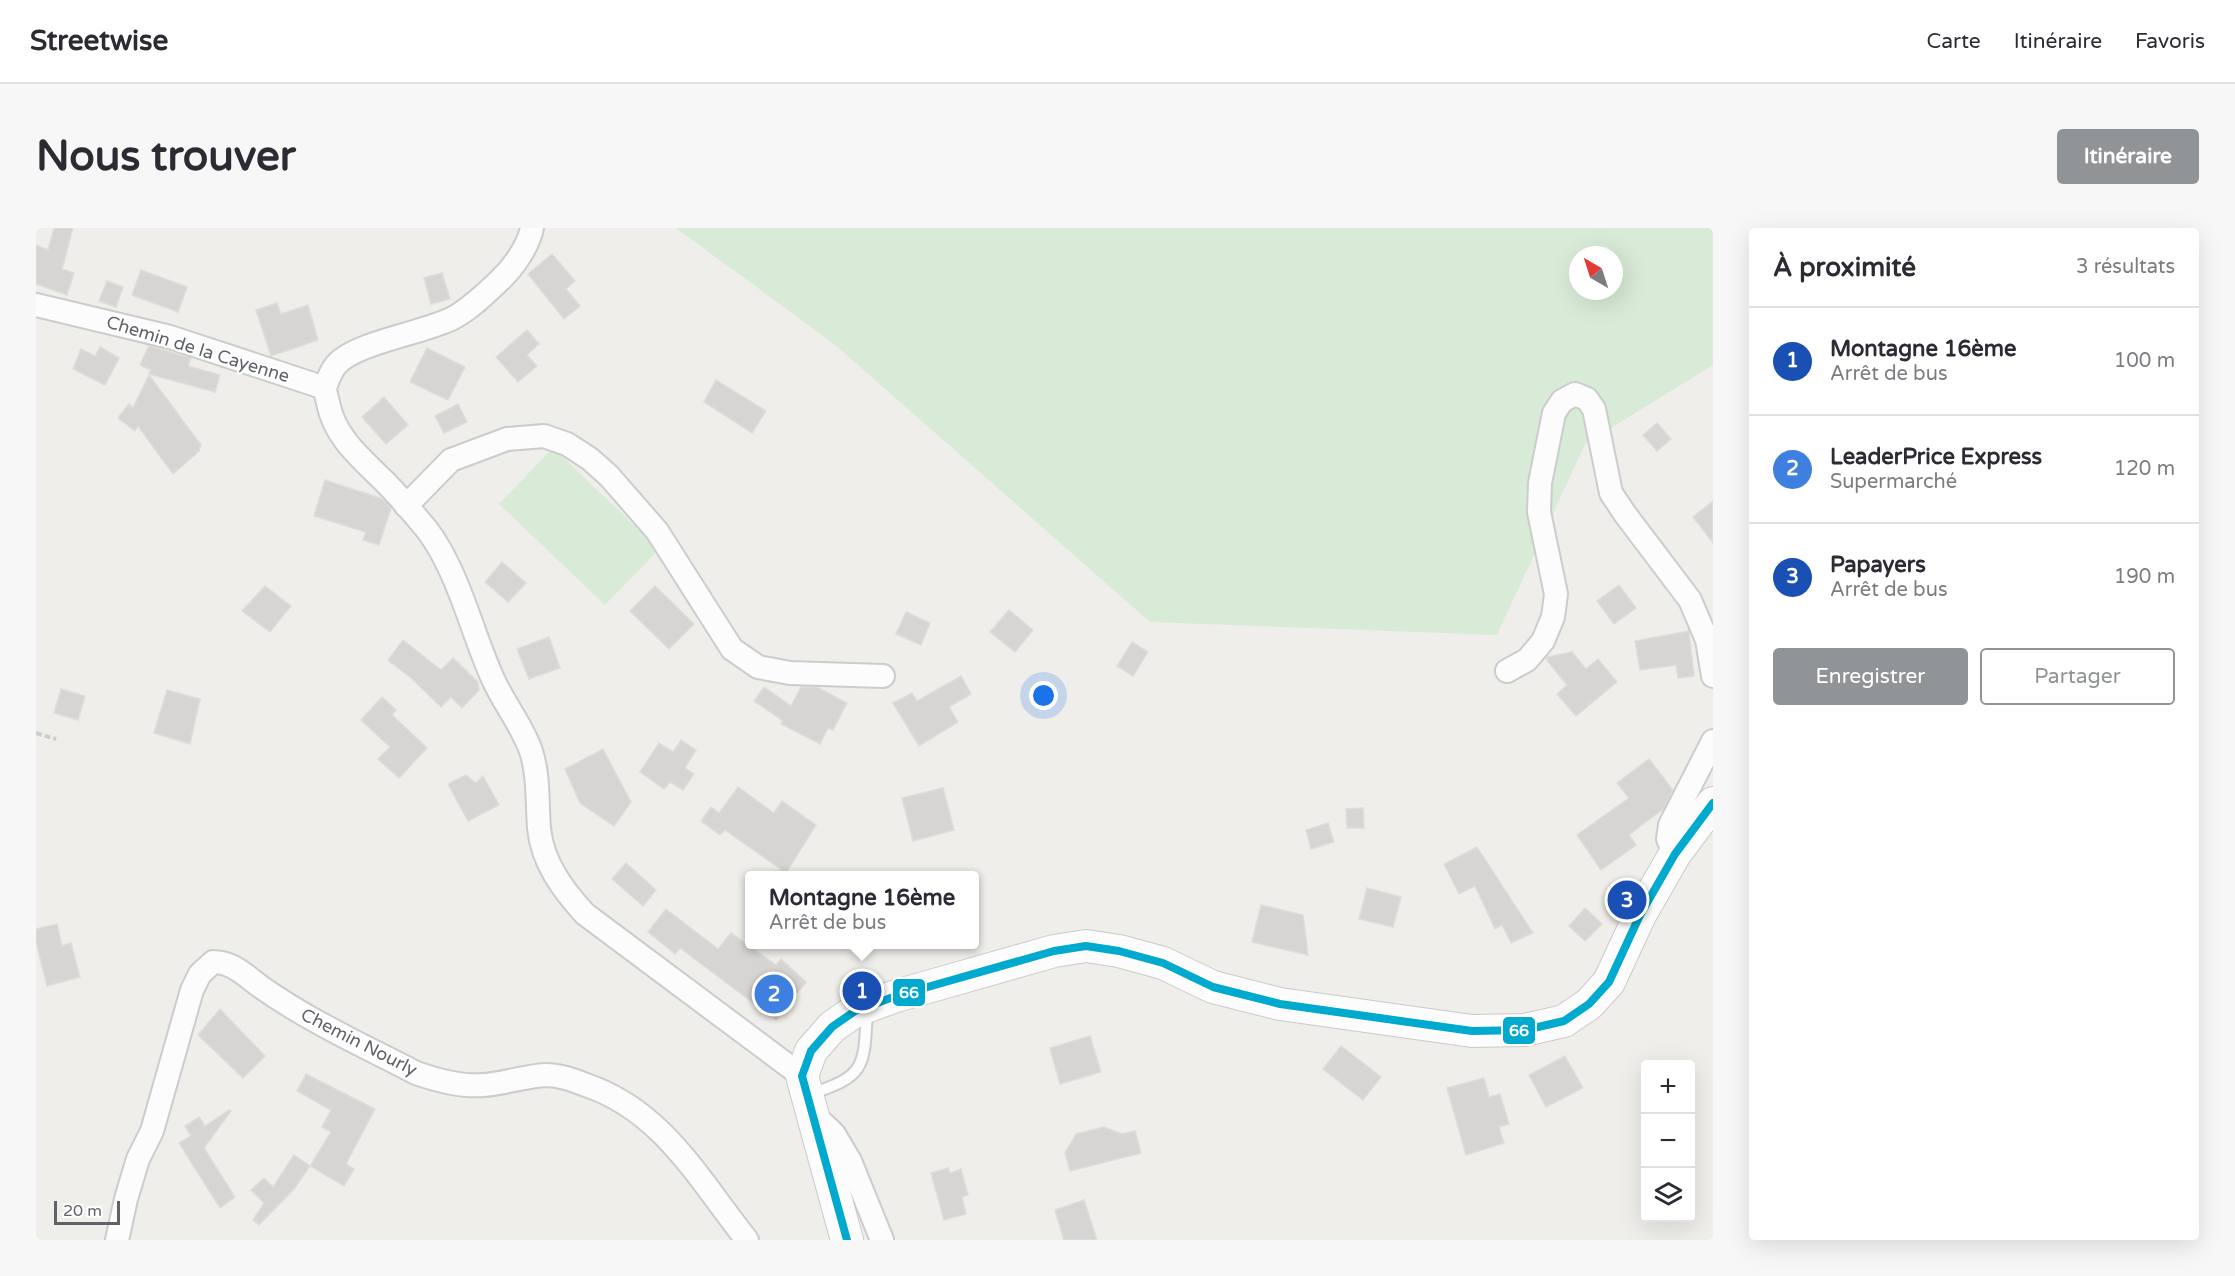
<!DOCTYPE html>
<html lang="fr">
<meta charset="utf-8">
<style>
:root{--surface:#fff;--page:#f7f7f7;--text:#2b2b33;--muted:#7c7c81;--line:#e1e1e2;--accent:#919496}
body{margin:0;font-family:"Varela Round",sans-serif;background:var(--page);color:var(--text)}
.controls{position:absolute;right:18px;bottom:18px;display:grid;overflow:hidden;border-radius:6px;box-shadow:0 6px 24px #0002}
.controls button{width:54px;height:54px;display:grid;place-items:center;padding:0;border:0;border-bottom:2px solid var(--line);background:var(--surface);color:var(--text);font:30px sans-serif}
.compass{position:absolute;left:1533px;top:18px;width:54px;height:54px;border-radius:50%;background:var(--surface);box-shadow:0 6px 24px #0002;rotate:321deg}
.scale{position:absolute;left:18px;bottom:15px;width:66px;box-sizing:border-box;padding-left:6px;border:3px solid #5f6368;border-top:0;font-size:16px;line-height:21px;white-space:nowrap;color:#5f6368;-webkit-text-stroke:4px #fff;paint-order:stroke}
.you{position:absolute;left:1008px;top:468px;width:21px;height:21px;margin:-15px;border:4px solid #fff;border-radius:50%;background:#1a73e8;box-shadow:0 0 0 9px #1a73e833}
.badge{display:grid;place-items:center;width:39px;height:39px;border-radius:50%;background:var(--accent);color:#fff;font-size:20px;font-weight:700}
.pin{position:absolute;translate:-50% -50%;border:3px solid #fff;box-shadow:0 2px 6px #0006}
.popup{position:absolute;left:709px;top:643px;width:234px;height:78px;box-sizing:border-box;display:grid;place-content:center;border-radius:6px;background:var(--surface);filter:drop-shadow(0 2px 4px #0005);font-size:20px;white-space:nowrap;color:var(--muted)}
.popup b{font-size:22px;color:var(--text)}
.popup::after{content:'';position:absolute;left:50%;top:100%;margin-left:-12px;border:12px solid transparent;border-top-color:var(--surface)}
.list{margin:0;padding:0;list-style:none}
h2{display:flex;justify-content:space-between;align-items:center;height:78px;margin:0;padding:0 24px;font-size:26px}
h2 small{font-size:20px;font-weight:400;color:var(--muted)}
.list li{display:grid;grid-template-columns:39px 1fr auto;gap:18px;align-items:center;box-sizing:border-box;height:108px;padding:0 24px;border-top:2px solid var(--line)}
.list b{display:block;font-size:22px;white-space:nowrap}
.list p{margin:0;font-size:20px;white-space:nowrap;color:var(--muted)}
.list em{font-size:20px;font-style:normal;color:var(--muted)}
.actions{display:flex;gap:12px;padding:18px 24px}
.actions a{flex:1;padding:14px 0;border:2px solid var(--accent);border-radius:6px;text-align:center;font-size:21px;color:var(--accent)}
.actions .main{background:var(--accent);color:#fff}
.icon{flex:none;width:33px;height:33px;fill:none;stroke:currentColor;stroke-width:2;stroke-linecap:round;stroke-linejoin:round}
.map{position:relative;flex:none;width:1677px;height:1012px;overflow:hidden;border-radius:6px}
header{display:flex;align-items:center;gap:36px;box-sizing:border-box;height:84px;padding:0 30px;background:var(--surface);border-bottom:2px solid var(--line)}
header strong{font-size:28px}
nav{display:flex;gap:33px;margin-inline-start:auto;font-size:21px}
.intro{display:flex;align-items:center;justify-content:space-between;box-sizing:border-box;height:144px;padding:0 36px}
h1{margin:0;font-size:42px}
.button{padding:15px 27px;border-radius:6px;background:var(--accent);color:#fff;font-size:21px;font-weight:700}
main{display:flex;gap:36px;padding:0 36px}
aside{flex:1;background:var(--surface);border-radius:6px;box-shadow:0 6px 24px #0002}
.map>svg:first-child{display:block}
</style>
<header>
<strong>Streetwise</strong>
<nav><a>Carte</a><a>Itinéraire</a><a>Favoris</a></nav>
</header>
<div class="intro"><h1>Nous trouver</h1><a class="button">Itinéraire</a></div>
<main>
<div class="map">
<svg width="1677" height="1012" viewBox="0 0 1677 1012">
<rect width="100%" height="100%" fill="#efeeea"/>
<!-- green -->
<g fill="#d8ebd6" fill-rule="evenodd">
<path d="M640,0H1677V137L1549,216L1461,407L1114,394L798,116ZM1542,27H1578V63H1542Z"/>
<path d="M517,220L623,321L569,377L463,276Z"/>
</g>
<!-- building -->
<g fill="#d6d5d3" stroke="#deddd9" stroke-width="1.5">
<path d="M18,0H37L26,41L38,45L31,67L0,56V17L12,22Z"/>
<path d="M516,26L539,53L530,61L544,78L528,91L492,46Z"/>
<path d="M105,42L151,59L142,84L96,67Z"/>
<path d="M406,45L414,71L395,76L388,50Z"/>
<path d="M71,53L87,59L80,79L63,73Z"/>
<path d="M241,75L245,86L272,77L282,112L235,128L220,82Z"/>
<path d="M491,102L503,116L491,127L501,138L482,154L460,129Z"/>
<path d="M113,118L155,130L152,138L184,147L179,164L113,146L115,142L104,137Z"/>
<path d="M64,119L83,130L69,157L37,141L45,121L59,128Z"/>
<path d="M391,120L429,139L412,172L374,154Z"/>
<path d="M113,147L165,217L163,223L137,246L102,198L99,203L82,190L93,176L97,180Z"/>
<path d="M680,152L730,183L716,205L668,174Z"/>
<path d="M348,169L372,197L350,216L326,189Z"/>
<path d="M422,176L431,194L408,205L399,188Z"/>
<path d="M1621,195L1635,211L1621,223L1607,207Z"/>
<path d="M289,252L347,271L355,280L343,317L327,312L330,304L278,288Z"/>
<path d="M1677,273V315L1657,289Z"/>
<path d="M466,334L490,355L472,374L449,354Z"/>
<path d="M1583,357L1600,380L1578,396L1561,373Z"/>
<path d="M229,358L255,378L234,404L206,383Z"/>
<path d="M619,358L658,396L633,421L594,383Z"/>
<path d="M973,382L997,402L979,424L954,404Z"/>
<path d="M870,384L894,395L885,417L860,406Z"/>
<path d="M1653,403L1658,448L1642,450L1640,437L1604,442L1599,413Z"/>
<path d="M513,409L524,440L493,451L481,421Z"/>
<path d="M367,412L405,442L417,430L442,454L443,462L426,480L415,469L405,479L374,449L352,432Z"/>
<path d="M1096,414L1112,424L1097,448L1081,438Z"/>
<path d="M1536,424L1550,441L1562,431L1581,454L1540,488L1521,466L1531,457L1510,431L1512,429Z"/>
<path d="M925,448L935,466L913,479L922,494L883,518L857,475L876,465L881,473Z"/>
<path d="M728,459L755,478L765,459H781L811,475L797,502L792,500L784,516L745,496L747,493L718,473Z"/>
<path d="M25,461L49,468L42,492L18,485Z"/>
<path d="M131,462L164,471L154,516L118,505Z"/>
<path d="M346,469L360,482L356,487L391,520L363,550L342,531L354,519L325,492Z"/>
<path d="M645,512L660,522L649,540L658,546L647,562L634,554L628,561L604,544L623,515L637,524Z"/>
<path d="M567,521L595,574L578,598L544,575L529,541Z"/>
<path d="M1613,531L1637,562L1627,581L1593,607L1600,617L1565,642L1541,607L1593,570L1581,555Z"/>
<path d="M430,547L440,555L447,548L463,577L432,593L412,556Z"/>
<path d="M702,559L738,585L746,573L780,597L750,645L689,602L684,607L665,593L675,579L683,585Z"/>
<path d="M907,560L918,602L877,613L866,570Z"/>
<path d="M1327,580L1328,600H1311L1310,581Z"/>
<path d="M1292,595L1298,614L1275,621L1270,602Z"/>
<path d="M1441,619L1497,705L1475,715L1466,697L1459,701L1439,658L1423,666L1408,636Z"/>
<path d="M590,635L620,662L607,678L576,651Z"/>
<path d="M1331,660L1365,669L1357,699L1323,691Z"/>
<path d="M1225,677L1267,687L1272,727L1216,714Z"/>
<path d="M1549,680L1566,696L1549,713L1533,698Z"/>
<path d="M630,681L682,721L695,705L740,737L745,731L770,754L740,792L644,720L639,726L612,704Z"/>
<path d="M21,696L26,718L35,715L44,749L11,758L0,714V701Z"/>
<path d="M184,781L229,828L207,850L162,807Z"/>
<path d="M1054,808L1065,844L1024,856L1014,820Z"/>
<path d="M1305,818L1345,849L1327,872L1287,841Z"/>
<path d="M1529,828L1547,860L1510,879L1493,847Z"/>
<path d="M270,846L339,881L310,936L318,941L308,958L274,938L295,904L286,899L295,882L261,863Z"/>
<path d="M1448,850L1453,869L1464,866L1473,896L1463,899L1468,915L1430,927L1411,860Z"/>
<path d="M193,882L195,883L168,920L199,969L184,980L143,915L155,908L149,898L163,889L169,898Z"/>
<path d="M1068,899L1086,906L1099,903L1105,925L1034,943L1029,925L1040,906Z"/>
<path d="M258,927L274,938L259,960L223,997L217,992L228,975L215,962L228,950L237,959Z"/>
<path d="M912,940L914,945L925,941L932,967L926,969L930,986L908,992L895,945Z"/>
<path d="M1048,972L1061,1012H1028L1019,982Z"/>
</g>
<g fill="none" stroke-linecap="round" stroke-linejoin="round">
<!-- lane casing -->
<g stroke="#cbcccc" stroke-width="14">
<path id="lane" d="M774,866C831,848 828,838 831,781"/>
</g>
<!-- street casing -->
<g stroke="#cbcccc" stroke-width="26">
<g id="street">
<path d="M496,0C492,19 477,40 463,53C449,66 434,81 417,90C388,105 318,115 300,137C296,142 292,151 290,157C288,163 291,169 292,175C299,210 325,230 349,254C361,266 372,279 382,291C395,305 404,320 412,337C430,373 440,414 457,451C468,476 486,497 495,523C503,549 501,573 503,600C506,634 527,662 549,686L766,848"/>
<path d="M0,77L134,109L289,160"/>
<path d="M370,278L415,232L471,211L508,208L531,216L554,231L573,248L621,303L696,421L722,439L754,445L847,448"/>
<path d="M1471,443L1491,432L1507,413L1517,389L1520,366L1503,284L1504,255L1518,185L1526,173L1539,166L1551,171L1558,181L1575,265L1589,286L1654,372L1671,412L1677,448"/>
<path d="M1639,626L1632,611L1634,597L1677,513"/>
<path d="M778,887L798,906L814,933L846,1012"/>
<path d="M81,1012L90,971L102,931L116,903L156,762L164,746L177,734C197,734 210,748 225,759C273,793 328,818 380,845C400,852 425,859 447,857C468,856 488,848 510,847C524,847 537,852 550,857C627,883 663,952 711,1012"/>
</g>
</g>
<!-- secondary casing -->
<g stroke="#cacacb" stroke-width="34">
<path id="secondary" d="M811,1012L766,848L775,823L796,799L819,783L860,768L1018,723L1050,718L1083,723L1127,735L1177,759L1244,776L1436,803L1489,802L1528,793L1553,776L1573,754L1604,687L1639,626L1677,575"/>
</g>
<!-- path -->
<path stroke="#cacfcc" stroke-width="4" stroke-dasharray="6 3" stroke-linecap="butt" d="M0,505L20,511"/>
<!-- lane -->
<use href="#lane" stroke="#fdfcfc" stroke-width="10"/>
<!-- street -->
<use href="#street" stroke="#fdfcfc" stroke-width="22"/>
<!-- secondary -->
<use href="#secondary" stroke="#fdfcfc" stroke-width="32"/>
<!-- bus-1 casing -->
<g stroke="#fff" stroke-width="12">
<path id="bus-1" d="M811,1012L766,848L775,823L796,799L819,783L860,768L1018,723L1050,718L1083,723L1127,735L1177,759L1244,776L1436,803L1489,802L1528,793L1553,776L1573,754L1604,687L1639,626L1677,575"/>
</g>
<!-- bus-1 -->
<use href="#bus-1" stroke="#00a9ce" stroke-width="8"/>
</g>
<g text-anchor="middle" stroke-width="4.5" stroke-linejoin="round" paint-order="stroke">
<!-- street labels -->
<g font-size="18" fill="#5f6368" stroke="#fff">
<text transform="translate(162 121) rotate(17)" y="6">Chemin de la Cayenne</text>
<text transform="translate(323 814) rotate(27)" y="6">Chemin Nourly</text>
</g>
</g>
<g stroke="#fff" stroke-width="2">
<rect x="856" y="750" width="34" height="29" rx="6" fill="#00a9ce"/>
<rect x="1466" y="788" width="34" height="29" rx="6" fill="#00a9ce"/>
</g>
<g font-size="16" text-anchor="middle" font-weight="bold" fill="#fff">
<text x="873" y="770">66</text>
<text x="1483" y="808">66</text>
</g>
</svg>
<div class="controls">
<button>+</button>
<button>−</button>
<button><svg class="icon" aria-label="layers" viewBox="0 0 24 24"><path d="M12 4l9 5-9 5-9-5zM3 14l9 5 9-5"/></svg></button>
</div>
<svg class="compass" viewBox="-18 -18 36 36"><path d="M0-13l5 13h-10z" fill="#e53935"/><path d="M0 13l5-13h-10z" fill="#7c7c81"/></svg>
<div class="scale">20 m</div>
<div class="you"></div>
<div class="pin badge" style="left:826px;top:763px;background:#1a4fb4">1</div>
<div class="popup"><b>Montagne 16ème</b>Arrêt de bus</div>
<div class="pin badge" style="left:738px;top:766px;background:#3f7fe0">2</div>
<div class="pin badge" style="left:1591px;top:672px;background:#1a4fb4">3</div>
</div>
<aside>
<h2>À proximité<small>3 résultats</small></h2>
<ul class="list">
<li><span class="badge" style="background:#1a4fb4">1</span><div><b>Montagne 16ème</b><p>Arrêt de bus</p></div><em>100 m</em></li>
<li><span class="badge" style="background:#3f7fe0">2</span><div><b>LeaderPrice Express</b><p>Supermarché</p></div><em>120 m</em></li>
<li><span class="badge" style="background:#1a4fb4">3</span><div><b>Papayers</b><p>Arrêt de bus</p></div><em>190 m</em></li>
</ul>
<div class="actions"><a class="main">Enregistrer</a><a>Partager</a></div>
</aside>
</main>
